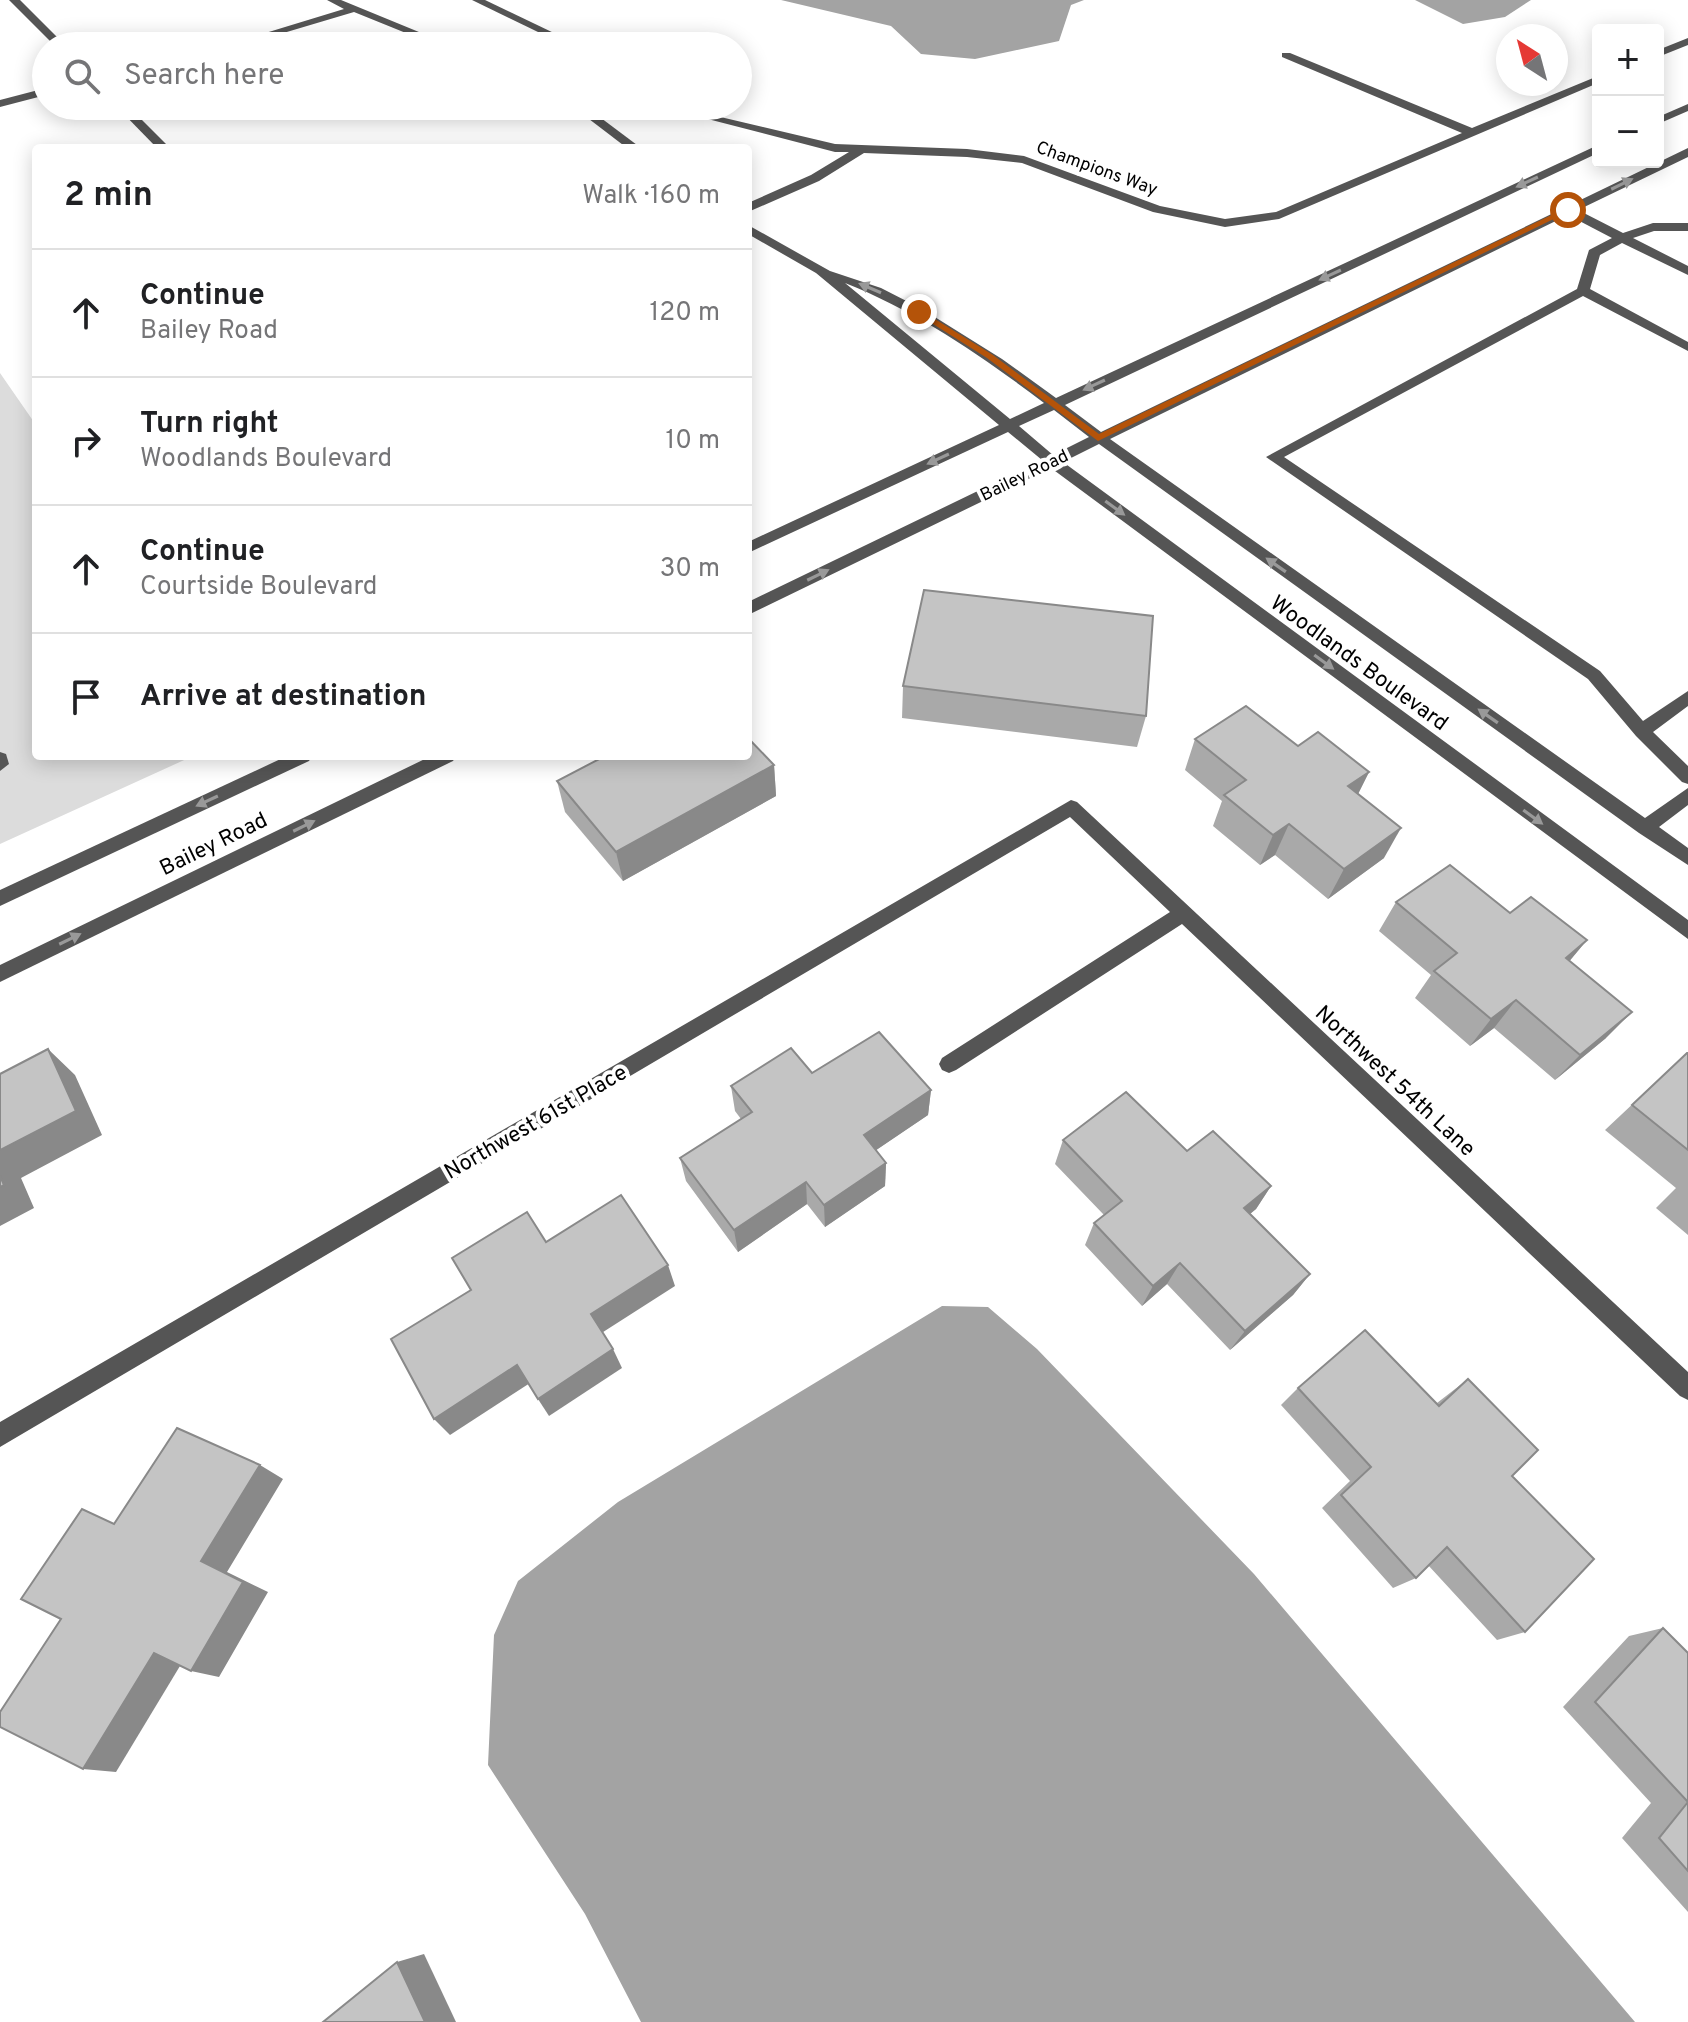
<!DOCTYPE html>
<meta charset="utf-8">
<style>
:root{--surface:#fff;--page:#f2f2f2;--text:#202124;--muted:#757577;--line:#e0e0e0}
body{margin:0;font-family:Overpass,sans-serif;background:var(--page);color:var(--text)}
.controls{position:absolute;right:24px;top:24px;display:grid;overflow:hidden;border-radius:8px;box-shadow:0 4px 20px #0003}
.controls button{width:72px;height:72px;display:grid;place-items:center;padding:0;border:0;border-bottom:2px solid var(--line);background:var(--surface);color:var(--text);font:40px sans-serif}
.compass{position:absolute;left:1496px;top:24px;width:72px;height:72px;border-radius:50%;background:var(--surface);box-shadow:0 4px 20px #0003;rotate:324deg}
.stop{position:absolute;width:24px;height:24px;margin:-18px;border:6px solid #b45309;border-radius:50%;background:#fff}
.stop.end{background:#b45309;border-color:#fff;box-shadow:0 2px 8px #0008}
.list{margin:0;padding:0;list-style:none}
h2{display:flex;justify-content:space-between;align-items:center;height:104px;margin:0;padding:0 32px;font-size:34px}
h2 small{font-size:26px;font-weight:400;color:var(--muted)}
.list li{display:grid;grid-template-columns:52px 1fr auto;gap:24px;align-items:center;box-sizing:border-box;height:128px;padding:0 32px;border-top:2px solid var(--line)}
.list b{display:block;font-size:30px;white-space:nowrap}
.list p{margin:0;font-size:26px;white-space:nowrap;color:var(--muted)}
.list em{font-size:26px;font-style:normal;color:var(--muted)}
.icon{flex:none;width:44px;height:44px;fill:none;stroke:currentColor;stroke-width:2;stroke-linecap:round;stroke-linejoin:round}
.map{position:relative;flex:none;width:1688px;height:2022px;overflow:hidden}
.search{position:absolute;background:var(--surface);box-shadow:0 4px 20px #0003;left:32px;top:32px;width:720px;height:88px;display:flex;align-items:center;gap:20px;box-sizing:border-box;padding:0 28px;border-radius:44px;color:var(--muted);font-size:30px}
.panel{position:absolute;background:var(--surface);box-shadow:0 4px 20px #0003;left:32px;top:144px;width:720px;height:616px;border-radius:8px}
.map>svg:first-child{display:block}
</style>
<div class="map">
<svg width="1688" height="2022" viewBox="0 0 1688 2022">
<rect width="100%" height="100%" fill="#fff"/>
<!-- green -->
<path fill="#dcdcdc" d="M0,373L36,425V756H193L0,844Z"/>
<!-- water -->
<g fill="#a3a3a3">
<path d="M781,0H1084L1071,5L1059,41L975,59L921,54L891,26Z"/>
<path d="M1415,0H1531L1505,17L1463,24Z"/>
<path d="M942,1306L988,1307L1037,1349L1254,1574L1635,2022H641L585,1914L488,1765L494,1635L518,1581L618,1502Z"/>
</g>
<g fill="none" stroke-linecap="round" stroke-linejoin="round">
<!-- minor -->
<g fill="#555" fill-rule="evenodd">
<path d="M9,0H20L66,46H55Z"/>
<path d="M327,0H341L453,46H438L354,12L240,46H223L344,9Z"/>
<path d="M472,0H485L581,46H567Z"/>
<path d="M1688,38V45L1658,57V50Z"/>
<path d="M1282,53H1290L1472,128L1598,76V83L1279,219L1225,227L1153,212L1022,163L967,157L864,153L819,181L748,212V203L811,175L849,152H835L700,117V106H712V115L835,144L967,149L1024,156L1160,206L1225,219L1276,212L1462,133L1282,57Z"/>
<path d="M46,88V95L0,107V100Z"/>
<path d="M1688,104V111L1658,124V117Z"/>
<path d="M116,106H128L170,148H157Z"/>
<path d="M572,106H585L641,148H627Z"/>
<path d="M1598,145V153L1065,405L1101,432L1688,148V157L1578,210L1623,233L1653,223H1688V231H1654L1633,238L1688,266V275L1622,243L1600,255L1590,289L1688,342V351L1583,296L1284,457L1600,671L1643,721L1688,691V706L1653,732L1688,766V784L1682,782L1636,736L1588,679L1266,457L1577,289L1589,250L1612,238L1568,215L1110,439L1645,818L1688,788V805L1659,827L1688,848V865L1639,833L1099,444L1063,462L1688,920V939L1051,468L748,615V602L1042,460L1008,432L748,553V542L999,425L816,273L748,234V225L830,271L881,288L922,309L1002,359L1056,398ZM845,283C918,312 982,356 1044,403L1010,419ZM1054,410L1089,437L1053,455L1019,426Z"/>
<path d="M0,752L6,754L9,764L0,771Z"/>
<path d="M287,756H312L309,761L0,906V890Z"/>
<path d="M431,756H456L453,761L0,982V965Z"/>
<path d="M1071,800L1077,802L1688,1372V1400L1680,1396L1182,924L956,1070L949,1073L942,1070L939,1064L942,1058L1170,912L1070,817L0,1447V1422Z"/>
</g>
</g>
<!-- wall -->
<g fill="#a9a9a9">
<path d="M903,686L1146,716L1137,747L902,718Z"/>
<path d="M1195,739L1298,746L1369,772L1358,794L1384,858L1328,899L1275,855L1260,865L1213,826L1222,801L1185,770Z"/>
<path d="M774,765L776,796L623,881L565,812L557,781Z"/>
<path d="M1396,902L1587,940L1569,961L1606,1038L1555,1080L1494,1028L1470,1046L1415,998L1431,975L1379,931Z"/>
<path d="M1687,1053H1688V1235L1656,1208L1676,1188L1605,1130Z"/>
<path d="M812,1073L931,1090L928,1115L876,1150L886,1163L885,1186L825,1227L807,1204L738,1252L686,1181L680,1158L741,1119L735,1111L731,1086Z"/>
<path d="M1063,1140L1187,1151L1271,1186L1256,1209L1250,1214L1310,1274L1293,1295L1230,1350L1167,1284L1142,1306L1085,1245L1094,1223L1104,1215L1055,1164Z"/>
<path d="M1468,1379L1512,1476L1525,1632L1497,1640L1428,1565L1416,1578L1393,1588L1322,1508L1350,1481L1281,1405L1298,1388L1437,1403Z"/>
<path d="M1663,1628L1688,1653V1912L1622,1838L1651,1803L1563,1707L1629,1636Z"/>
</g>
<!-- shaded-wall -->
<g fill="#898989">
<path d="M774,765L776,796L623,881L616,852Z"/>
<path d="M1369,772L1354,802L1348,786Z"/>
<path d="M1289,824L1275,855L1260,865L1273,835Z"/>
<path d="M1401,828L1384,858L1328,899L1344,869Z"/>
<path d="M1587,940L1563,969L1566,958Z"/>
<path d="M1516,1000L1494,1028L1470,1046L1491,1019Z"/>
<path d="M1632,1012L1606,1038L1555,1080L1580,1055Z"/>
<path d="M48,1049L75,1075L102,1135L21,1178L34,1208L0,1226V1150Z"/>
<path d="M931,1090L928,1115L863,1159L864,1135Z"/>
<path d="M886,1163L885,1186L825,1227L824,1205Z"/>
<path d="M806,1182L807,1204L738,1252L734,1230Z"/>
<path d="M1271,1186L1256,1209L1230,1230L1244,1208Z"/>
<path d="M1180,1263L1167,1284L1142,1306L1153,1286Z"/>
<path d="M668,1265L675,1286L600,1334L591,1314Z"/>
<path d="M1310,1274L1293,1295L1230,1350L1245,1331Z"/>
<path d="M613,1349L622,1368L549,1416L538,1399Z"/>
<path d="M517,1365L530,1383L450,1435L434,1419Z"/>
<path d="M260,1465L283,1479L227,1572L268,1592L219,1677L191,1671L201,1561Z"/>
<path d="M154,1653L183,1661L116,1772L83,1769Z"/>
<path d="M424,1954L456,2022H425L397,1962Z"/>
</g>
<!-- building -->
<g fill="#c4c4c4" stroke="#898989" stroke-width="2">
<path d="M924,590L1153,616L1146,716L903,686Z"/>
<path d="M1246,706L1298,746L1318,732L1369,772L1348,786L1401,828L1344,869L1289,824L1273,835L1224,795L1246,780L1195,739Z"/>
<path d="M748,738L774,765L616,852L557,781L605,756H748Z"/>
<path d="M1450,865L1510,913L1531,897L1587,940L1566,958L1632,1012L1580,1055L1516,1000L1491,1019L1434,971L1457,953L1396,902Z"/>
<path d="M879,1032L931,1090L864,1135L886,1163L824,1205L806,1182L734,1230L680,1158L752,1112L731,1086L791,1048L812,1073Z"/>
<path d="M48,1049L76,1111L0,1150V1074Z"/>
<path d="M1687,1053H1688V1150L1632,1105Z"/>
<path d="M1126,1092L1187,1151L1213,1131L1271,1186L1244,1208L1310,1274L1245,1331L1180,1263L1153,1286L1094,1223L1122,1201L1063,1140Z"/>
<path d="M0,1176L4,1185L0,1187Z"/>
<path d="M621,1195L668,1265L591,1314L613,1349L538,1399L517,1365L434,1419L391,1339L471,1290L452,1258L527,1212L546,1242Z"/>
<path d="M1365,1330L1439,1406L1468,1379L1538,1450L1512,1476L1594,1559L1525,1632L1447,1547L1416,1578L1341,1495L1371,1467L1298,1388Z"/>
<path d="M177,1428L260,1465L201,1561L243,1582L191,1671L154,1653L83,1769L0,1727V1712L61,1619L21,1599L82,1509L114,1524Z"/>
<path d="M1663,1628L1688,1653V1802L1595,1702Z"/>
<path d="M1688,1802V1871L1659,1838Z"/>
<path d="M397,1962L425,2022H323Z"/>
</g>
<!-- one-way arrows -->
<defs><path id="oneway-solid" d="M-6-.8H1V-3.2L6.5 0L1 3.2V.8H-6Z" transform="scale(2)"/></defs>
<g fill="#999">
<use href="#oneway-solid" transform="translate(1527 182) rotate(155)"/>
<use href="#oneway-solid" transform="translate(1622 184) rotate(-26)"/>
<use href="#oneway-solid" transform="translate(1330 275) rotate(155)"/>
<use href="#oneway-solid" transform="translate(870 288) rotate(-157)"/>
<use href="#oneway-solid" transform="translate(1094 385) rotate(155)"/>
<use href="#oneway-solid" transform="translate(938 459) rotate(155)"/>
<use href="#oneway-solid" transform="translate(1115 508) rotate(36)"/>
<use href="#oneway-solid" transform="translate(1276 565) rotate(-145)"/>
<use href="#oneway-solid" transform="translate(818 575) rotate(-26)"/>
<use href="#oneway-solid" transform="translate(1324 662) rotate(36)"/>
<use href="#oneway-solid" transform="translate(1488 716) rotate(-145)"/>
<use href="#oneway-solid" transform="translate(207 801) rotate(155)"/>
<use href="#oneway-solid" transform="translate(1533 817) rotate(36)"/>
<use href="#oneway-solid" transform="translate(304 826) rotate(-26)"/>
<use href="#oneway-solid" transform="translate(70 939) rotate(-26)"/>
</g>
<!-- route -->
<path fill="#b45309" d="M1566,208L1572,210L1098,441L987,358L914,312L922,311L993,355L1099,434Z"/>
<g text-anchor="middle" stroke-width="8" stroke-linejoin="round" paint-order="stroke">
<!-- far-street labels -->
<g font-size="18" fill="#000" stroke="#fff">
<text transform="translate(1097 168) rotate(20)" y="6">Champions Way</text>
<text transform="translate(1024 475) rotate(-26)" y="6">Bailey Road</text>
</g>
<!-- street labels -->
<g font-size="22" fill="#000" stroke="#fff">
<text transform="translate(1360 662) rotate(36)" y="8">Woodlands Boulevard</text>
<text transform="translate(213 843) rotate(-26)" y="8">Bailey Road</text>
<text transform="translate(1396 1080) rotate(43)" y="8">Northwest 54th Lane</text>
<text transform="translate(535 1121) rotate(-30)" y="8">Northwest 61st Place</text>
</g>
</g>
</svg>
<div class="controls">
<button>+</button>
<button>−</button>
</div>
<svg class="compass" viewBox="-18 -18 36 36"><path d="M0-13l5 13h-10z" fill="#e53935"/><path d="M0 13l5-13h-10z" fill="#757577"/></svg>
<div class="stop" style="left:1568px;top:210px"></div>
<div class="stop end" style="left:919px;top:312px"></div>
<div class="search"><svg class="icon" aria-label="search" viewBox="0 0 24 24"><circle cx="10" cy="10" r="6"/><path d="M15 15l6 6"/></svg>Search here</div>
<section class="panel">
<h2>2 min<small>Walk · 160 m</small></h2>
<ul class="list">
<li><svg class="icon" aria-label="ahead" viewBox="0 0 24 24"><path d="M12 20V5M6 11l6-6 6 6"/></svg><div><b>Continue</b><p>Bailey Road</p></div><em>120 m</em></li>
<li><svg class="icon" aria-label="right" viewBox="0 0 24 24"><path d="M7 20v-9h11M14 6l5 5-5 5"/></svg><div><b>Turn right</b><p>Woodlands Boulevard</p></div><em>10 m</em></li>
<li><svg class="icon" aria-label="ahead" viewBox="0 0 24 24"><path d="M12 20V5M6 11l6-6 6 6"/></svg><div><b>Continue</b><p>Courtside Boulevard</p></div><em>30 m</em></li>
<li><svg class="icon" aria-label="arrive" viewBox="0 0 24 24"><path d="M6 21V4h12l-3 4 3 4H6"/></svg><div><b>Arrive at destination</b></div></li>
</ul>
</section>
</div>
